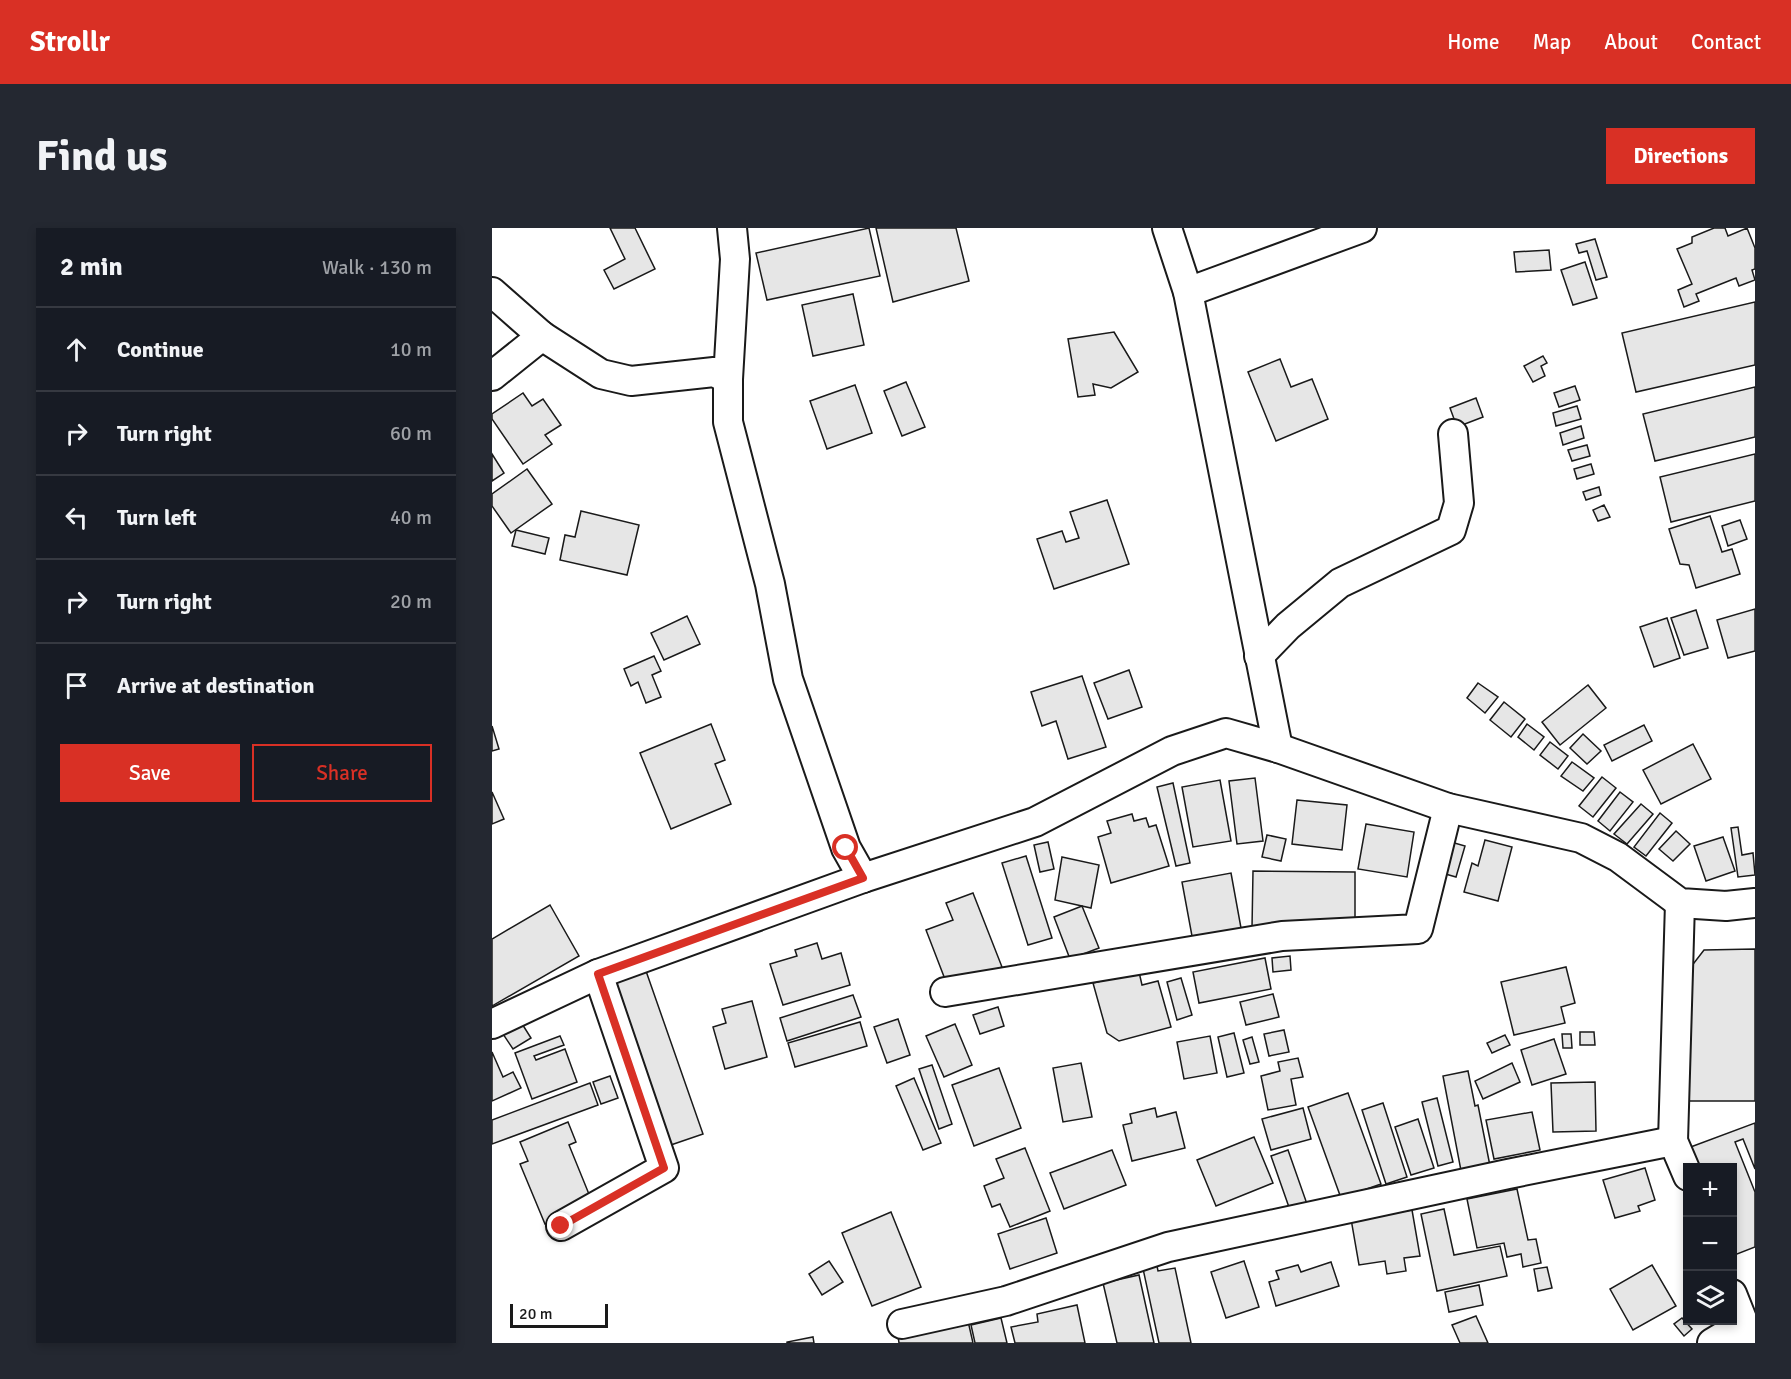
<!DOCTYPE html>
<meta charset="utf-8">
<style>
:root{--surface:#171b24;--page:#242831;--text:#f1f3f6;--muted:#9ea1a6;--line:#363941;--accent:#d93025}
body{margin:0;font-family:Signika,sans-serif;background:var(--page);color:var(--text)}
.controls{position:absolute;right:18px;bottom:18px;display:grid;overflow:hidden;border-radius:0px;box-shadow:0 3px 9px #0003}
.controls button{width:54px;height:54px;display:grid;place-items:center;padding:0;border:0;border-bottom:2px solid var(--line);background:var(--surface);color:var(--text);font:30px sans-serif}
.scale{position:absolute;left:18px;bottom:15px;width:98px;box-sizing:border-box;padding-left:6px;border:3px solid #1a1a1a;border-top:0;font-size:16px;line-height:21px;white-space:nowrap;color:#1a1a1a;-webkit-text-stroke:4px #fff;paint-order:stroke}
.stop{position:absolute;width:18px;height:18px;margin:-14px;border:4px solid #d93025;border-radius:50%;background:#fff}
.stop.end{background:#d93025;border-color:#fff;box-shadow:0 2px 6px #0008}
.list{margin:0;padding:0;list-style:none}
h2{display:flex;justify-content:space-between;align-items:center;height:78px;margin:0;padding:0 24px;font-size:26px}
h2 small{font-size:20px;font-weight:400;color:var(--muted)}
.list li{display:grid;grid-template-columns:39px 1fr auto;gap:18px;align-items:center;box-sizing:border-box;height:84px;padding:0 24px;border-top:2px solid var(--line)}
.list b{display:block;font-size:22px;white-space:nowrap}
.list em{font-size:20px;font-style:normal;color:var(--muted)}
.actions{display:flex;gap:12px;padding:18px 24px}
.actions a{flex:1;padding:14px 0;border:2px solid var(--accent);border-radius:0px;text-align:center;font-size:21px;color:var(--accent)}
.actions .main{background:var(--accent);color:#fff}
.icon{flex:none;width:33px;height:33px;fill:none;stroke:currentColor;stroke-width:2;stroke-linecap:round;stroke-linejoin:round}
.map{position:relative;flex:none;width:1263px;height:1115px;overflow:hidden;border-radius:0px}
header{display:flex;align-items:center;gap:36px;box-sizing:border-box;height:84px;padding:0 30px;background:var(--accent);color:#fff}
header strong{font-size:28px}
nav{display:flex;gap:33px;margin-inline-start:auto;font-size:21px}
.intro{display:flex;align-items:center;justify-content:space-between;box-sizing:border-box;height:144px;padding:0 36px}
h1{margin:0;font-size:42px}
.button{padding:15px 27px;border-radius:0px;background:var(--accent);color:#fff;font-size:21px;font-weight:700}
main{display:flex;gap:36px;padding:0 36px}
aside{flex:1;background:var(--surface);border-radius:0px;box-shadow:0 3px 9px #0003}
.map>svg:first-child{display:block}
</style>
<header>
<strong>Strollr</strong>
<nav><a>Home</a><a>Map</a><a>About</a><a>Contact</a></nav>
</header>
<div class="intro"><h1>Find us</h1><a class="button">Directions</a></div>
<main>
<aside>
<h2>2 min<small>Walk · 130 m</small></h2>
<ul class="list">
<li><svg class="icon" aria-label="ahead" viewBox="0 0 24 24"><path d="M12 20V5M6 11l6-6 6 6"/></svg><div><b>Continue</b></div><em>10 m</em></li>
<li><svg class="icon" aria-label="right" viewBox="0 0 24 24"><path d="M7 20v-9h11M14 6l5 5-5 5"/></svg><div><b>Turn right</b></div><em>60 m</em></li>
<li><svg class="icon" aria-label="left" viewBox="0 0 24 24"><path d="M17 20v-9H6M10 6l-5 5 5 5"/></svg><div><b>Turn left</b></div><em>40 m</em></li>
<li><svg class="icon" aria-label="right" viewBox="0 0 24 24"><path d="M7 20v-9h11M14 6l5 5-5 5"/></svg><div><b>Turn right</b></div><em>20 m</em></li>
<li><svg class="icon" aria-label="arrive" viewBox="0 0 24 24"><path d="M6 21V4h12l-3 4 3 4H6"/></svg><div><b>Arrive at destination</b></div></li>
</ul>
<div class="actions"><a class="main">Save</a><a>Share</a></div>
</aside>
<div class="map">
<svg width="1263" height="1115" viewBox="0 0 1263 1115">
<rect width="100%" height="100%" fill="#fff"/>
<!-- building -->
<g fill="#e6e6e6" stroke="#1a1a1a" stroke-width="1.5">
<path d="M118,0H143L163,41L122,61L112,42L133,31Z"/>
<path d="M377,0L388,48L275,72L264,25Z"/>
<path d="M384,0H464L477,53L401,74Z"/>
<path d="M1222,0H1233L1236,8L1255,0L1263,20V41L1260,42L1263,52L1247,58L1244,50L1204,66L1207,73L1192,79L1186,62L1200,56L1185,21L1200,15V9Z"/>
<path d="M1103,11L1115,49L1104,52L1095,23L1087,25L1084,16Z"/>
<path d="M1057,22L1059,42L1024,44L1022,24Z"/>
<path d="M1093,34L1105,70L1081,77L1069,42Z"/>
<path d="M361,66L372,117L321,128L310,77Z"/>
<path d="M1263,74V137L1144,164L1130,105Z"/>
<path d="M622,104L646,144L619,160L601,156L603,167L586,169L576,111Z"/>
<path d="M1051,128L1055,135L1049,138L1053,148L1041,154L1032,138Z"/>
<path d="M788,131L799,159L820,151L836,191L784,213L756,144Z"/>
<path d="M414,154L433,199L410,208L392,163Z"/>
<path d="M363,157L380,205L335,221L318,173Z"/>
<path d="M1083,158L1088,172L1067,179L1062,165Z"/>
<path d="M1263,159V209L1163,233L1151,186Z"/>
<path d="M31,165L40,178L51,171L69,197L53,207L60,216L31,236L0,191V186Z"/>
<path d="M984,170L991,189L965,199L958,180Z"/>
<path d="M1085,178L1089,191L1064,198L1061,185Z"/>
<path d="M1089,198L1092,210L1071,217L1068,205Z"/>
<path d="M1095,217L1098,228L1080,233L1076,222Z"/>
<path d="M0,226L12,245L0,253Z"/>
<path d="M1263,226V273L1179,294L1168,249Z"/>
<path d="M1099,236L1102,246L1085,251L1082,241Z"/>
<path d="M35,241L60,276L19,305L0,278V266Z"/>
<path d="M1107,259L1109,267L1094,272L1091,264Z"/>
<path d="M615,272L637,336L562,361L545,311L570,303L574,314L587,310L578,284Z"/>
<path d="M1112,277L1118,289L1106,293L1101,282Z"/>
<path d="M89,283L147,297L135,347L68,332L73,307L83,309Z"/>
<path d="M1218,288L1230,324L1240,321L1248,346L1204,360L1197,337L1188,336L1177,301Z"/>
<path d="M1248,292L1255,311L1236,318L1230,298Z"/>
<path d="M24,302L57,310L53,326L20,318Z"/>
<path d="M1263,381V423L1236,430L1225,392Z"/>
<path d="M1204,382L1216,420L1192,427L1179,390Z"/>
<path d="M195,388L208,416L172,432L159,405Z"/>
<path d="M1175,390L1188,430L1162,439L1148,399Z"/>
<path d="M162,428L169,443L160,447L169,469L154,475L146,454L139,458L132,441Z"/>
<path d="M637,442L650,479L616,491L602,455Z"/>
<path d="M590,448L614,519L576,531L564,493L550,498L539,464Z"/>
<path d="M986,455L1006,469L993,485L975,470Z"/>
<path d="M1096,457L1114,480L1068,517L1050,494Z"/>
<path d="M1012,474L1033,491L1019,509L998,492Z"/>
<path d="M219,496L233,532L223,536L239,576L179,601L148,525Z"/>
<path d="M1035,496L1052,509L1042,522L1026,509Z"/>
<path d="M1152,497L1160,513L1120,533L1112,517Z"/>
<path d="M0,498L7,521L0,523Z"/>
<path d="M1091,506L1109,523L1095,536L1078,520Z"/>
<path d="M1058,514L1076,528L1066,541L1048,527Z"/>
<path d="M1201,516L1219,551L1169,576L1151,542Z"/>
<path d="M1080,534L1102,550L1091,563L1069,548Z"/>
<path d="M1110,549L1124,560L1101,589L1087,578Z"/>
<path d="M763,550L771,613L745,616L737,553Z"/>
<path d="M728,552L739,613L701,619L690,559Z"/>
<path d="M681,555L698,635L684,638L665,559Z"/>
<path d="M0,564L12,591L0,596Z"/>
<path d="M1128,564L1141,574L1118,603L1106,593Z"/>
<path d="M805,572L855,577L850,622L800,616Z"/>
<path d="M1149,576L1161,586L1135,616L1122,606Z"/>
<path d="M1168,585L1180,595L1154,628L1142,619Z"/>
<path d="M640,586L642,593L654,590L657,599L664,597L677,638L619,655L606,609L619,605L615,593Z"/>
<path d="M874,596L922,604L915,649L866,641Z"/>
<path d="M1246,599L1250,627L1261,625L1263,647L1246,649L1239,600Z"/>
<path d="M1184,603L1198,616L1181,633L1167,621Z"/>
<path d="M775,607L794,611L789,633L770,629Z"/>
<path d="M1231,609L1243,643L1214,653L1202,618Z"/>
<path d="M952,612L973,618L964,649L943,643Z"/>
<path d="M993,612L1020,619L1006,673L972,664L980,635L986,638Z"/>
<path d="M556,614L562,641L548,644L542,617Z"/>
<path d="M534,628L560,710L536,717L510,635Z"/>
<path d="M570,629L607,637L599,680L563,672Z"/>
<path d="M761,643L863,644V701L760,700Z"/>
<path d="M739,645L751,711L702,719L690,654Z"/>
<path d="M481,665L510,739L456,759L434,702L461,692L454,675Z"/>
<path d="M58,677L87,728L0,778V711Z"/>
<path d="M590,678L607,720L578,731L562,689Z"/>
<path d="M325,715L330,731L349,725L358,757L291,777L278,736L305,728L303,722Z"/>
<path d="M1263,721V873H1197L1195,744L1212,722Z"/>
<path d="M798,728L799,742L781,744L780,730Z"/>
<path d="M773,730L779,761L707,775L701,744Z"/>
<path d="M1074,739L1083,775L1069,779L1073,795L1022,807L1009,754Z"/>
<path d="M154,743L211,906L170,920L113,757Z"/>
<path d="M647,744L650,757L666,753L679,799L627,813L615,805L601,755Z"/>
<path d="M689,750L700,787L685,792L675,754Z"/>
<path d="M781,766L787,789L754,797L748,774Z"/>
<path d="M361,767L369,789L295,813L288,790Z"/>
<path d="M260,773L275,829L233,841L221,799L234,795L230,781Z"/>
<path d="M506,779L512,798L488,806L481,787Z"/>
<path d="M27,791L39,810L21,821L9,803Z"/>
<path d="M406,791L418,827L395,835L382,799Z"/>
<path d="M368,794L375,818L303,839L296,815Z"/>
<path d="M463,796L480,837L452,849L434,808Z"/>
<path d="M792,802L797,824L777,828L772,806Z"/>
<path d="M1088,804H1102L1103,817H1088Z"/>
<path d="M742,805L752,845L735,849L726,809Z"/>
<path d="M1070,806H1079L1080,820H1071Z"/>
<path d="M1013,807L1018,817L1000,825L995,815Z"/>
<path d="M68,808L72,817L42,828L44,832L73,821L85,854L40,871L23,825Z"/>
<path d="M718,808L725,845L692,851L685,814Z"/>
<path d="M760,809L767,834L758,836L751,812Z"/>
<path d="M1062,811L1074,846L1040,857L1029,822Z"/>
<path d="M0,824L11,849L21,844L29,860L0,873Z"/>
<path d="M806,830L811,849L799,851L804,877L776,882L769,848L788,843L786,834Z"/>
<path d="M589,835L600,889L571,894L561,840Z"/>
<path d="M1020,835L1028,854L991,871L983,853Z"/>
<path d="M440,837L460,896L447,901L427,841Z"/>
<path d="M507,840L529,900L482,918L460,857Z"/>
<path d="M976,843L983,878L986,877L999,943L970,948L951,848Z"/>
<path d="M118,848L126,870L109,876L101,854Z"/>
<path d="M422,850L449,915L431,922L404,858Z"/>
<path d="M1103,854L1104,903L1061,904L1059,855Z"/>
<path d="M98,855L106,877L0,916V892Z"/>
<path d="M856,865L889,956L849,970L816,879Z"/>
<path d="M945,870L961,934L946,938L930,874Z"/>
<path d="M891,875L915,949L894,956L870,882Z"/>
<path d="M663,880L665,889L684,884L693,920L640,933L631,897L640,895L638,886Z"/>
<path d="M811,880L819,911L779,922L770,891Z"/>
<path d="M1040,884L1048,922L1002,931L994,892Z"/>
<path d="M926,891L942,940L919,947L903,899Z"/>
<path d="M76,894L84,914L77,917L101,976L53,996L28,936L36,933L28,914Z"/>
<path d="M1263,895V941L1251,911L1243,914L1263,964V1019L1240,1028V940H1204L1196,920Z"/>
<path d="M762,909L781,955L724,978L705,932Z"/>
<path d="M533,920L558,983L518,999L508,976L500,979L492,958L512,950L504,931Z"/>
<path d="M620,922L634,957L572,981L558,945Z"/>
<path d="M796,922L815,976L798,982L779,928Z"/>
<path d="M1153,940L1163,972L1146,978L1148,983L1123,990L1111,952Z"/>
<path d="M1025,961L1036,1012L1044,1011L1049,1035L1031,1039L1029,1026L1015,1029L1012,1015L985,1020L975,971Z"/>
<path d="M952,981L962,1027L1008,1018L1015,1048L945,1063L929,986Z"/>
<path d="M920,982L928,1028L912,1030L914,1043L895,1046L893,1033L867,1037L859,991Z"/>
<path d="M399,984L429,1059L380,1078L350,1005Z"/>
<path d="M554,990L565,1025L518,1041L506,1006Z"/>
<path d="M337,1033L351,1054L330,1067L317,1046Z"/>
<path d="M664,1033L666,1043L683,1040L699,1115H667L650,1036Z"/>
<path d="M752,1033L767,1079L734,1090L719,1044Z"/>
<path d="M839,1034L847,1058L784,1078L777,1054L787,1051L784,1043L806,1037L809,1044Z"/>
<path d="M1160,1037L1184,1078L1141,1102L1118,1061Z"/>
<path d="M1055,1039L1060,1060L1046,1063L1042,1041Z"/>
<path d="M647,1047L662,1115H625L611,1055Z"/>
<path d="M987,1057L991,1077L957,1084L953,1064Z"/>
<path d="M585,1077L593,1115H523L519,1099L546,1094L545,1086Z"/>
<path d="M984,1088L996,1115H968L960,1097Z"/>
<path d="M509,1090L515,1115H483L479,1097Z"/>
<path d="M1190,1090L1200,1101L1192,1108L1182,1096Z"/>
<path d="M476,1093L481,1115H407L406,1107Z"/>
<path d="M321,1109L322,1115H295V1114Z"/>
</g>
<g fill="none" stroke-linecap="round" stroke-linejoin="round">
<!-- street casing -->
<g stroke="#1a1a1a" stroke-width="32">
<g id="street">
<path d="M240,0L243,31L236,151V194L278,356L296,451L354,620L371,650"/>
<path d="M675,0L696,64L786,520"/>
<path d="M0,64L50,108L109,146L139,153L222,144L236,151"/>
<path d="M696,64L870,0"/>
<path d="M0,148L50,108"/>
<path d="M767,428L796,398L848,355L959,302L967,275L961,206"/>
<path d="M1188,675L1181,913L1196,948"/>
<path d="M453,764L790,708L926,701L956,580"/>
<path d="M0,796L106,746L371,650L543,594L680,523L734,505L786,520L956,580L1089,610L1126,629L1188,675L1234,678L1263,675"/>
<path d="M69,998L172,940L106,746"/>
<path d="M1240,1066L1252,1096L1257,1115"/>
<path d="M410,1096L514,1073L676,1019L1016,946L1181,913"/>
<path d="M1220,1115L1252,1096"/>
</g>
</g>
<!-- street -->
<use href="#street" stroke="#fff" stroke-width="28"/>
</g>
<g fill="none" stroke-linecap="round" stroke-linejoin="round">
<!-- route -->
<path stroke="#d93025" stroke-width="8" d="M69,998L172,940L106,746L371,650L354,620"/>
</g>
</svg>
<div class="controls">
<button>+</button>
<button>−</button>
<button><svg class="icon" aria-label="layers" viewBox="0 0 24 24"><path d="M12 4l9 5-9 5-9-5zM3 14l9 5 9-5"/></svg></button>
</div>
<div class="scale">20 m</div>
<div class="stop" style="left:354px;top:620px"></div>
<div class="stop end" style="left:69px;top:998px"></div>
</div>
</main>
